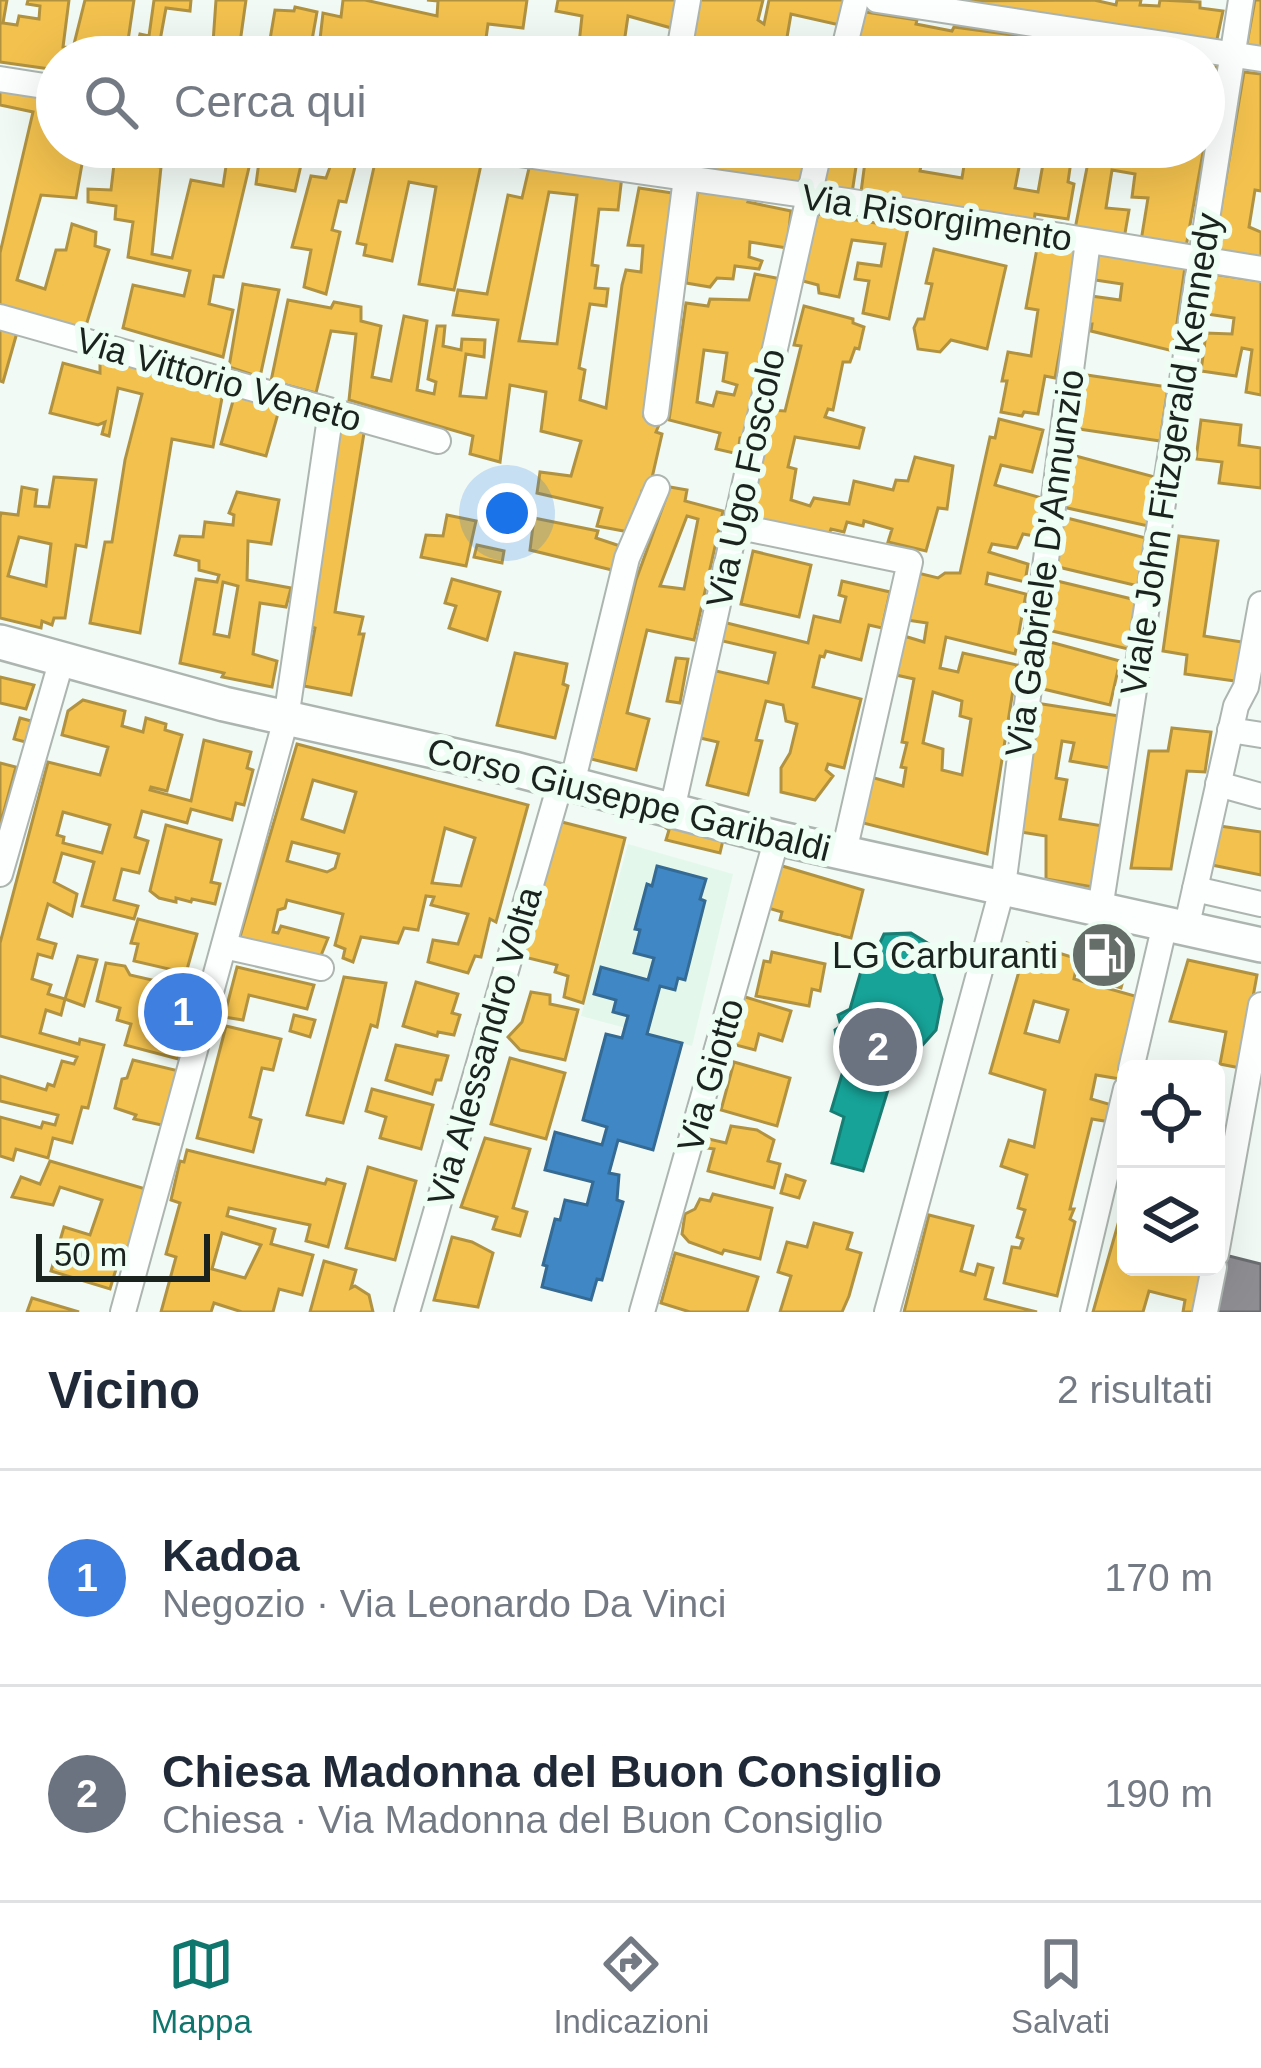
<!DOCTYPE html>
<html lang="it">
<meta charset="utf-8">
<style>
:root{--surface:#fff;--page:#f2f2f3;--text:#1f2937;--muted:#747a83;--line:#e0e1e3;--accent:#0f766e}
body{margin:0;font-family:Arial,sans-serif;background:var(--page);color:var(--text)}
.controls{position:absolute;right:36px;bottom:36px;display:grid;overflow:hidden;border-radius:18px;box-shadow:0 12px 48px #0002}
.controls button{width:108px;height:108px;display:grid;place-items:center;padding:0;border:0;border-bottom:3px solid var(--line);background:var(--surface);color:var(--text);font:60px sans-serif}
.scale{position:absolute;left:36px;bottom:30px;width:174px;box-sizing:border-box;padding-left:12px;border:6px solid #1a231e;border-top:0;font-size:33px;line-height:42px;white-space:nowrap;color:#1a231e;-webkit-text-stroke:9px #eefef4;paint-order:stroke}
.you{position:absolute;left:507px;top:513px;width:42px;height:42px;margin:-30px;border:9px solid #fff;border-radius:50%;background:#1a73e8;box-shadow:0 0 0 18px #1a73e833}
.badge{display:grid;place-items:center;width:78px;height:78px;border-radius:50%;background:var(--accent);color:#fff;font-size:39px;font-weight:700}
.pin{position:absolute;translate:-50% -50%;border:6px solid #fff;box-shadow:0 3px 12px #0006}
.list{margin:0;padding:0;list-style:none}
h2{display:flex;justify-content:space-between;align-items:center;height:156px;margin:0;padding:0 48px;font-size:51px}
h2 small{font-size:39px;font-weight:400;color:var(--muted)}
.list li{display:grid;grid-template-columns:78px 1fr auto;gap:36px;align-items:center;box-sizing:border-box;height:216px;padding:0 48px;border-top:3px solid var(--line)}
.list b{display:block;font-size:45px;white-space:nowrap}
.list p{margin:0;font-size:39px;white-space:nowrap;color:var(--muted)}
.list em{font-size:39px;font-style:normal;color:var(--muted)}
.icon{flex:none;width:66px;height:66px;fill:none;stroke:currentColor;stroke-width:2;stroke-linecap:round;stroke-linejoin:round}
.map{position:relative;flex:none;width:1261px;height:1312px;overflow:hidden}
.search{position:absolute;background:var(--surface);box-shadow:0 12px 48px #0002;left:36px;right:36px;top:36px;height:132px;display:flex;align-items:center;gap:30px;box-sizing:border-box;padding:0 42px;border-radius:66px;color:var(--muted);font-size:45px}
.sheet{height:588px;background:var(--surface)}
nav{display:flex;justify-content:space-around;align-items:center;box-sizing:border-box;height:168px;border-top:3px solid var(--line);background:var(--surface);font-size:33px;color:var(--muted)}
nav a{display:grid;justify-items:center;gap:6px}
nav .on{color:var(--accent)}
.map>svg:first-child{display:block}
</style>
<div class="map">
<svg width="1261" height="1312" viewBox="0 0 1261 1312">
<rect width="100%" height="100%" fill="#f2faf5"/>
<!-- built -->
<path fill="#e3f8eb" d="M628,844L733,874L692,1046L581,1016Z"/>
<!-- homes -->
<g fill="#f2c14e" stroke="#b19240" stroke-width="3" fill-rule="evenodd">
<path d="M0,0H7L3,23L17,25L19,16L39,19L40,6L27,4L28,0H69L63,47L73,48L85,0H134L126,54L135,55L140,34L149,36L154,0H191L190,11L166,8L157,57H57V70L0,62Z"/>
<path d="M216,0H246L238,57H212Z"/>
<path d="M343,0H365L437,16L438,1L427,0H527L523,28L488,24L484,53L504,57H413L367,49L366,57H324L325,49L319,48L323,13L341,17Z"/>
<path d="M558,0H680L675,29L628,16L622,57L533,56L534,38L560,43L559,47L578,53L582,16L556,11Z"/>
<path d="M699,0H763L758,20L764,24L769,0H850L844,26L791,14L785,49L813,57H690Z"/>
<path d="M1094,0L1116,5L1117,0H1141L1140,5L1159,6L1160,0L1200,2V8L1223,11L1216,44L960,1Z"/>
<path d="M1255,0H1261V52L1246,49Z"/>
<path d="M295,7L317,12L309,57H267L275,10L294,11Z"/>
<path d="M859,11L917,20L916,24L952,31L954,27L1056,41L1054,57H901L902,46L880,42L877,57H848Z"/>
<path d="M1069,44L1110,54V57H1067Z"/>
<path d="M1204,62L1216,64L1204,144Z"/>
<path d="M1244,72L1261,74V191L1255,190L1249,227L1261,232V261L1213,254Z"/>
<path d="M0,85L57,93V147H85L76,198L41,195L17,280L45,289L56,250H66L72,224L96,232L95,246L109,250L85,329L0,306V253L33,112L0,105Z"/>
<path d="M116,147H240L238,155L251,159L223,277L214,276L209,304L233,310L223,357L123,328L133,285L184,296L190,271L128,257L133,222L115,219L116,206L88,202V189L111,190ZM142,148L227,160L223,186L191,180L172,258L152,254L161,167L141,165Z"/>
<path d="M261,147H360L346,202L339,201L332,230L340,232L326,294L304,287L311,250L292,247L311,176L326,178L334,156L304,152L295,191L256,184Z"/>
<path d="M387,147H411L482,160L454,290L419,284L436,187L409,182L392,261L364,255L366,245L357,243L376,158L385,160Z"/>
<path d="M569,147H656L654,162Z"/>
<path d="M676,147H813L806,187L673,165Z"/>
<path d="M828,147H859L852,193L819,189Z"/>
<path d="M867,147L898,151L899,147H925L920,171L962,178L967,147H1023L1015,188L1038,192L1046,147H1073L1068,182L1074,184L1068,219L1035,214L1034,222L861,192Z"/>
<path d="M1091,147H1204L1186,247L1141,241L1148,198L1132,197L1135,174L1112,170L1106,208L1129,210L1124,239L1075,229Z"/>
<path d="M530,164L622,176L618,210L599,209L592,265L598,266L595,288L608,289L606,306L590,304L579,368L585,370L580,400L606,408L622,285L626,270L641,272L643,246L628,245L639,188L679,194L644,416L661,420L656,432L662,434L649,491H642L634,533L597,526L602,508L537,493L540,472L571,476L581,441L541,431L546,392L510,385L500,462L470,454L473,436L349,400L356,334L331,331L316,393L271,381L288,300L331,308L334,302L361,307V321L381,326L372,377L391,381L404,316L427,321L417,390L434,394L436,382L428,379L437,326H445L443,346L461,350L462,339L485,340L484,357L466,354L460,396L486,398L498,320L453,315L458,290L487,294L508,195L522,198ZM549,192L577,195L557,344L519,341Z"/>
<path d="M698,188L750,198L748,202L791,211L787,248L750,242L749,257L762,261L759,269L735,266L733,279L717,278L710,287L686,283Z"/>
<path d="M818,214L908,228L889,319L863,313L869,281L855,279L858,263L881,266L885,244L852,240L839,297L819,293L818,285L799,280Z"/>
<path d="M1038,243L1078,250L1055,378L1045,376L1038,414L1024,412L1022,416L1001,412L1007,381H1002L1008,352L1031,356L1038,310L1026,308Z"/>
<path d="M934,249L1006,266L987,349L951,340L940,352L918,349L914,328L918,319H924L932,284L926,283Z"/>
<path d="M1098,254L1185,267L1173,351L1091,331L1092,324H1087L1091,296L1120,300L1122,284L1095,280Z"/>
<path d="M755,274L781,279L748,436L740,438L738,454L716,449L720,433L669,420L686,303L708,306L710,299L749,300ZM704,350L727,353L723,381L737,385L734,395L717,392L713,406L697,402Z"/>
<path d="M1213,274L1261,281V395L1246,392L1252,350L1242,348L1236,376L1201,371L1206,333L1232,334L1234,318L1207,314Z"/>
<path d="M243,284L279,290L260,377L229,367Z"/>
<path d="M804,306L853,319V323L864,327L859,349L855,348L850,362H843L833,410L828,409L825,417L864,428L859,448L795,437L788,467L796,469L791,500L810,506L814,498L849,504L854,481L893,490L896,480L908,481L915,457L953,466L947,509L938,508L926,551L888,542L892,529L864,521L863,526L847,522L844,532L831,529L827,540L747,522L770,410L785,411L801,346L794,345Z"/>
<path d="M0,325L18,329L3,382L0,381Z"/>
<path d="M100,358L224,387L213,447L172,439L140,633L90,623L105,542H112L125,460L142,394L118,388L109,436L102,434L105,422L98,425L50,413L63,363L100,373Z"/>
<path d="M1080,374L1168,387L1160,441L1072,428Z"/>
<path d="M236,390L281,403L266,456L221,444Z"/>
<path d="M999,419L1043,430L1032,472L1001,465L995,485L1042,498L1034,536L1023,534L1017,548L992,544L989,552L1028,564L1025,582L988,573L986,584L1026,594L1015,654L946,637L940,668L958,672L963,653L1017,665L987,854L859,822L871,777L903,786L906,768L901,767L907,743L902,742L914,679L896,675L904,636L924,642L927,623L907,620L918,573L938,578L945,573H960L990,437L995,438ZM933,692L962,701L960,716L971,719L962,775L942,770L943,749L923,743Z"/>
<path d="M1201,420L1241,425L1239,445L1261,448V488L1219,483L1222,462L1196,459Z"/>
<path d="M341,422L365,427L335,612L363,617L359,634H364L351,695L304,686L315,628L306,625Z"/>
<path d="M1072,455L1155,477L1148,526L1063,507Z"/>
<path d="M54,477L96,480L86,547L76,545L65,618H54L52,625L42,621L41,628L0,618V518L1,513L18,515L22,487L37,490L35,506L49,507ZM19,537L51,544L46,586L8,576Z"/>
<path d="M670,487L687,490L685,501L723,511L694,640L647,630L627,713L649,719L636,770L591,759L636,580ZM687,516L698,519L684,589L660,586Z"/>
<path d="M237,492L279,500L271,544L248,541L247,580L291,588L286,607L260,603L253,654L277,661L272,687L222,677L224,673L180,663L196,579L217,582L219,575L199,570V561L175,555L180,536L203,537L205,522L233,525L234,515L229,513ZM223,582L238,586L229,637L214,634Z"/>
<path d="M447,515L476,521L466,566L421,557L426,535L443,536Z"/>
<path d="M1063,517L1146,538L1138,586L1054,566Z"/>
<path d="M534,518L598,531L596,538L626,548L616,571L530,550Z"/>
<path d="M1179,536L1218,541L1204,636L1248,643L1242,682L1185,674L1187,655L1163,651Z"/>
<path d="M477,545L504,551L502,563L474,557Z"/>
<path d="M753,551L811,565L799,617L741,604Z"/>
<path d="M452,579L500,592L487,640L449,628L456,606L445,603Z"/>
<path d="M1053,580L1136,600L1128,649L1044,629Z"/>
<path d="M842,581L890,592L882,628L869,625L861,660L826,651L824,657L820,656L813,687L861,699L844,768L828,764L826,770L833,776L815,800L781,792V768L790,753L797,724L786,721L783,705L766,701L756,740L762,741L748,795L707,785L718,742L696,737L712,670L768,683L775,653L718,640L723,622L808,643L814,616L840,622L846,597L839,595Z"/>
<path d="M1043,640L1120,661L1110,705L1035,687Z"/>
<path d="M515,653L567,664L563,684L568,686L555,738L497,725Z"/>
<path d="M676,658L688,659L680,703L667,701Z"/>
<path d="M0,677L34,685L26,709L0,703Z"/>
<path d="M83,700L125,711L122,726L143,732L146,718L166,724L165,730L182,735L167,791L151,787L150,790L191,801L204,740L251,752L247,768L253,770L244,805L236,803L232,820L191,809L187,823L142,811L135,837L148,841L139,873L122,869L114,900L138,906L134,919L82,906L94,862L62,853L54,882L77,894L72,916L48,904L38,939L56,944L52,958L38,954L32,979L51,985L48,994L65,999L61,1015L46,1010L40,1033L79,1044L80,1039L104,1045L88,1108L82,1107L72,1143L53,1138L48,1158L16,1149L13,1160L0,1156V1117L41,1128L43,1122L55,1125L58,1115L0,1101V1076L46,1090L48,1084L54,1086L62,1061L74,1064L77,1057L0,1036V943L48,762L100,775L108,747L62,735L68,711ZM63,812L110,825L102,853L63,843L64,837L57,835Z"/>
<path d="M1036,703L1119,716L1110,768L1070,761L1074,743L1062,741L1056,778L1067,780L1060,819L1103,826L1093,887L1046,879V836L1015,831Z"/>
<path d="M20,718L35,722L29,743L14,739Z"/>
<path d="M1172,728L1211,732L1205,772L1187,771L1171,869L1131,868L1149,751H1168Z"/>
<path d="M297,744L528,805L496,922L490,919L481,957L475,956L468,973L428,962L433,940L458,944L468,914L431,905L434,897L426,896L418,930L404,928L398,943L361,937L353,962L343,958L345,949L335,945L343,914L287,900L285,908L278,910L273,932L278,933L281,926L328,938L320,958L239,940ZM313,780L356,792L344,832L302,819ZM445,828L475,838L461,886L432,883ZM292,842L339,854L335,868L327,872L287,861Z"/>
<path d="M0,763L16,767L1,822L0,821Z"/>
<path d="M558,821L625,838L583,1003L564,997L568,976L555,972L557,965L520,956Z"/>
<path d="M661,824L723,840L720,853L666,840L669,830Z"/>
<path d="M166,825L221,840L211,882L220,884L215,904L192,899L191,902L176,898V902L159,898L150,891Z"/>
<path d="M1220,826L1261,832V875L1212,865Z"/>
<path d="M779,865L863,890L851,938L780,920L782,912L768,908Z"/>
<path d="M138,919L197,934L186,973L134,961L138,944L131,943Z"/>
<path d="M1112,939L1133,944L1121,988L1100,982Z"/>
<path d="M1027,943L1078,959L1074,979L1142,998L1120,1079L1096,1075L1091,1099L1112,1105L1110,1122L1092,1119L1070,1209H1074L1070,1219L1075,1222L1057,1296L1004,1283L1012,1247L1020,1248L1023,1239L1017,1237L1025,1210L1018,1208L1027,1175L1001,1166L1009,1140L1034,1147L1045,1090L990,1073ZM1034,1001L1068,1010L1059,1042L1025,1033Z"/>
<path d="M772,952L825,964L820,991L812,989L809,1006L756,996L764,961L770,962Z"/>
<path d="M78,956L97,960L84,1006L65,999Z"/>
<path d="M1188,960L1257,975L1240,1068L1220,1064L1226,1032L1170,1021Z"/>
<path d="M106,963L125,966L130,975L187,988L194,999L178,1059L125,1045L131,1024L117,1020L120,1008L97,1001Z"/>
<path d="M237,967L314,985L307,1009L249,995L243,1020L224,1017Z"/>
<path d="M344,977L386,983L377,1027L371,1025L343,1123L307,1115Z"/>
<path d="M416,982L458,994L452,1013L460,1015L454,1035L438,1032L437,1036L403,1026Z"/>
<path d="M531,992L550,995V1004L578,1010L565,1060L520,1050L508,1037L522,1022Z"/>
<path d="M742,996L791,1011L782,1041L759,1034L755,1050L728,1043Z"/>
<path d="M294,1015L315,1020L310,1037L290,1031Z"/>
<path d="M226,1026L281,1039L273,1070L262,1068L250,1117L261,1120L253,1152L197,1138Z"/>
<path d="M396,1045L448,1056L441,1080H436L432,1094L386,1080Z"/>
<path d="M510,1058L565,1073L546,1139L491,1124Z"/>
<path d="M133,1060L179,1071L166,1126L134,1119L136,1115L115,1108L122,1079L127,1078Z"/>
<path d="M734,1062L790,1078L777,1126L721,1110Z"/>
<path d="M372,1089L433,1105L421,1149L380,1138L386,1117L366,1111Z"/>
<path d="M731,1126L757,1130L774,1140L768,1161L780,1164L774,1188L708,1171L714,1149L707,1148L709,1139L726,1143Z"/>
<path d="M485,1138L530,1149L513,1208L527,1212L520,1236L493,1229L497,1217L461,1207Z"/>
<path d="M187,1150L325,1184L327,1179L345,1184L328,1247L306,1241L310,1225L229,1208L227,1216L275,1229L271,1244L313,1255L302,1295L279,1289L273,1312H242L214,1303L211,1312H161L176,1257L166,1254L180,1203L171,1200L180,1161L184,1162ZM222,1233L261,1245L245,1278L212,1269Z"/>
<path d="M50,1161L149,1190L132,1248L123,1246L110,1289L51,1271L64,1227L90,1235L102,1200L60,1187L53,1205L12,1197L21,1177L40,1184Z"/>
<path d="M368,1167L416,1181L395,1260L346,1248Z"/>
<path d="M786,1175L805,1181L799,1198L781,1193Z"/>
<path d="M713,1194L772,1208L760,1259L724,1250L722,1254L689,1242L682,1234L685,1214L695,1209L700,1199L710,1201Z"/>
<path d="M1126,1196V1267H1207L1200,1312H1183L1185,1300L1149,1291L1143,1312H1093Z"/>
<path d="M929,1215L973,1226L961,1271L975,1275L978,1264L993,1268L985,1299L1037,1312H904Z"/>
<path d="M814,1223L852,1233L847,1249L861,1253L849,1296L842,1312H780L791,1276L778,1272L787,1242L807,1247Z"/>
<path d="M452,1237L472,1242L493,1253L478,1307L434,1300Z"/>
<path d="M675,1253L758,1277L747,1312H690L661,1303Z"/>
<path d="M324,1261L356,1270L351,1288L355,1286L369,1295L373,1312H310Z"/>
<path d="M32,1298L79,1312H27Z"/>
</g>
<!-- schools -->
<path fill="#3f88c5" stroke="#346a93" stroke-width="3" d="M657,866L706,879L700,899L705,901L685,980L678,978L675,990L660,986L647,1034L682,1043L653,1150L618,1140L609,1173L619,1175L617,1200L623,1202L602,1280L597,1279L591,1300L542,1287L547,1266L543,1265L555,1219L560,1220L565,1200L587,1205L593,1182L545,1170L555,1132L602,1145L607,1127L583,1120L606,1034L622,1038L628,1016L613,1012L616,1000L594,994L601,967L648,980L654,958L634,953L640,930L635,929L647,884L652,886Z"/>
<!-- public -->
<path fill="#17a398" stroke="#187d73" stroke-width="3" d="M911,933L939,950L934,974L942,999L936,1030L891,1080L863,1171L832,1163L844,1117L831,1111L843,1071L835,1030L841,1026L838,1015L850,1009L861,971L856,967L864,957L871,962L884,934Z"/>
<!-- industry -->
<path fill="#8d8d92" stroke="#6a6d6f" stroke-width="3" d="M1225,1255L1261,1264V1312H1212Z"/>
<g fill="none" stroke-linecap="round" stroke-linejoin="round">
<!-- street casing -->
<g stroke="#adb5b0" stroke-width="28">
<g id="street">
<path d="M877,0L1261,59"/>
<path d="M678,57L688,0"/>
<path d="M842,57L856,0"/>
<path d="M0,79L57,88"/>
<path d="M471,147L847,201L1261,269"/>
<path d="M0,317L438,441"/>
<path d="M656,413L686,178"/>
<path d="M735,526L910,562L844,852"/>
<path d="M1230,730L1261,735"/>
<path d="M572,784L627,558L657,488"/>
<path d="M1218,784L1261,796"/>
<path d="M672,810L820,147"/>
<path d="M0,874L62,659"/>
<path d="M1195,889L1261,904"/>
<path d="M1100,909L1241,0"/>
<path d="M1186,929L1236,706L1246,687L1261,604"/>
<path d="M224,946L321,968"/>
<path d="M1131,1069L1165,924"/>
<path d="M1216,1254L1261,1005"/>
<path d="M123,1312L286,719L331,411"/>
<path d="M407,1312L561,781"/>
<path d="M642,1312L777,838"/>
<path d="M887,1312L1003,886L1088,241"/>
<path d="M1073,1312L1126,1089"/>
<path d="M1205,1312L1214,1267"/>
</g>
</g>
<!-- secondary casing -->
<g stroke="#adb5b0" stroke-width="38">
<path id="secondary" d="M0,642L224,704L514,769L777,838L1261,945"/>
</g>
<!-- street -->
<use href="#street" stroke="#fdfefe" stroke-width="24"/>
<!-- secondary -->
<use href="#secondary" stroke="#fdfefe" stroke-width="33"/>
</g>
<!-- icons -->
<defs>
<g id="fuel-disc" transform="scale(3.45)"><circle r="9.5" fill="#666e69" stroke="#eefef4"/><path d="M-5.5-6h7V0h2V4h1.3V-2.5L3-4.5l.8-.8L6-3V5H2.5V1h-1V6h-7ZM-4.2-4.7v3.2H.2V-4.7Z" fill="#fff"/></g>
</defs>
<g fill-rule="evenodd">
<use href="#fuel-disc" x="1104" y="955"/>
</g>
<g text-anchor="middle" stroke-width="12" stroke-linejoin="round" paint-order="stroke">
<!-- street labels -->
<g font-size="36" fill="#1a231e" stroke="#eefef4">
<text transform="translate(937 217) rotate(9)" y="13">Via Risorgimento</text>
<text transform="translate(219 379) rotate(16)" y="13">Via Vittorio Veneto</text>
<text transform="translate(1170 454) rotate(-81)" y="13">Viale John Fitzgerald Kennedy</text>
<text transform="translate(745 478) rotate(-78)" y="13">Via Ugo Foscolo</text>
<text transform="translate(1044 563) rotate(-82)" y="13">Via Gabriele D'Annunzio</text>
<text transform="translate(629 799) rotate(14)" y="13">Corso Giuseppe Garibaldi</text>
<text transform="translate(484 1046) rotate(-74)" y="13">Via Alessandro Volta</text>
<text transform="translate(710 1075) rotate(-74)" y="13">Via Giotto</text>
</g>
<!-- poi labels -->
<g font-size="36" fill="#1a231e" stroke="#eefef4" text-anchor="end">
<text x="1058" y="968">LG Carburanti</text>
</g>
</g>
</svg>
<div class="controls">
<button><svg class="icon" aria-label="locate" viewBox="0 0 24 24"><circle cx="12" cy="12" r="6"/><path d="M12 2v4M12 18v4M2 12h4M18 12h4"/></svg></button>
<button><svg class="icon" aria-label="layers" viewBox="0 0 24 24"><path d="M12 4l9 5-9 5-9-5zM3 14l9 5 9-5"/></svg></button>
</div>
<div class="scale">50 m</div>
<div class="you"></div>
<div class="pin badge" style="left:183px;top:1012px;background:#3f7fe0">1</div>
<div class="pin badge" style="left:878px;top:1047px;background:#6b7280">2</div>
<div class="search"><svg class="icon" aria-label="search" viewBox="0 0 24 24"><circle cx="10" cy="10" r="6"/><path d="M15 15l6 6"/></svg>Cerca qui</div>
</div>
<section class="sheet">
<h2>Vicino<small>2 risultati</small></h2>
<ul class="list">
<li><span class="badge" style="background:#3f7fe0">1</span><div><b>Kadoa</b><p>Negozio · Via Leonardo Da Vinci</p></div><em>170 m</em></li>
<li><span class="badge" style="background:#6b7280">2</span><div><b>Chiesa Madonna del Buon Consiglio</b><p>Chiesa · Via Madonna del Buon Consiglio</p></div><em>190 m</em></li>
</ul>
</section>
<nav>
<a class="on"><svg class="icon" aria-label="map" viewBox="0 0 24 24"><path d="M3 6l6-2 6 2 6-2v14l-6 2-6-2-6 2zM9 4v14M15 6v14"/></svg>Mappa</a>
<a><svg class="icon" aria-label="directions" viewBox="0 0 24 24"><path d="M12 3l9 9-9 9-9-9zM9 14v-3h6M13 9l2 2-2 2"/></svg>Indicazioni</a>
<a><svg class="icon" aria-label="saved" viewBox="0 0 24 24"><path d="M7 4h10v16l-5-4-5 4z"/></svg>Salvati</a>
</nav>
